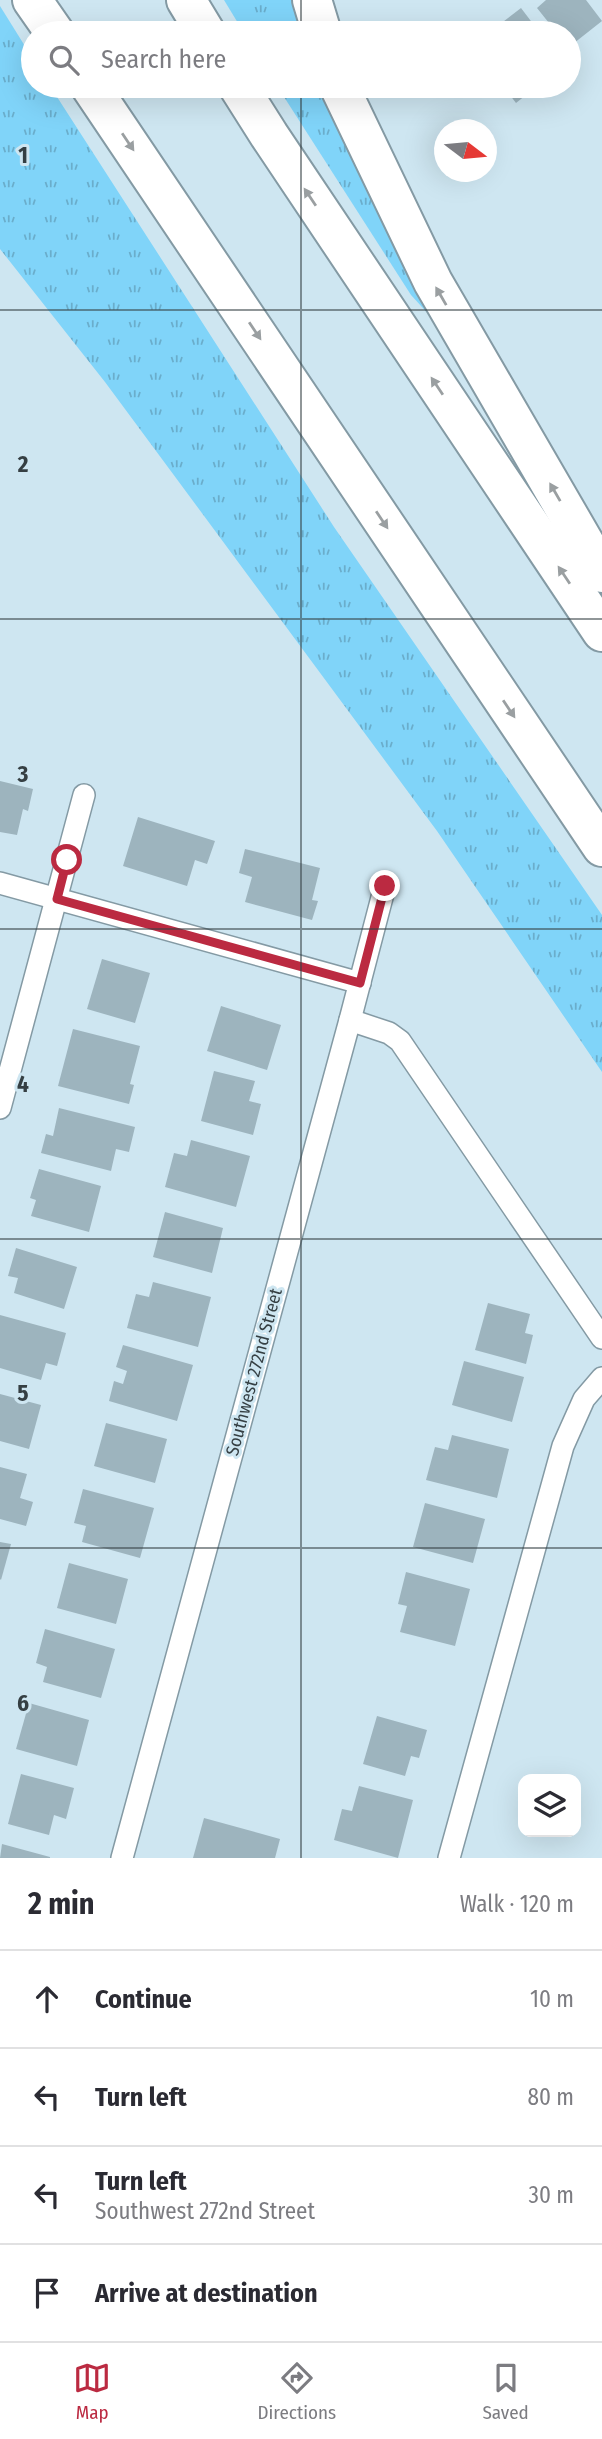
<!DOCTYPE html>
<meta charset="utf-8">
<style>
:root{--surface:#fff;--page:#f2f2f3;--text:#2b2b33;--muted:#7c7c81;--line:#e1e1e2;--accent:#bb2a41}
body{margin:0;font-family:"Fira Sans Condensed",sans-serif;background:var(--page);color:var(--text)}
.controls{position:absolute;right:21px;bottom:21px;display:grid;overflow:hidden;border-radius:14px;box-shadow:0 7px 28px #0002}
.controls button{width:63px;height:63px;display:grid;place-items:center;padding:0;border:0;border-bottom:2px solid var(--line);background:var(--surface);color:var(--text);font:35px sans-serif}
.compass{position:absolute;left:434px;top:119px;width:63px;height:63px;border-radius:50%;background:var(--surface);box-shadow:0 7px 28px #0002;rotate:106deg}
.stop{position:absolute;width:21px;height:21px;margin:-16px;border:5px solid #bb2a41;border-radius:50%;background:#fff}
.stop.end{background:#bb2a41;border-color:#fff;box-shadow:0 2px 7px #0008}
.list{margin:0;padding:0;list-style:none}
h2{display:flex;justify-content:space-between;align-items:center;height:91px;margin:0;padding:0 28px;font-size:30px}
h2 small{font-size:23px;font-weight:400;color:var(--muted)}
.list li{display:grid;grid-template-columns:46px 1fr auto;gap:21px;align-items:center;box-sizing:border-box;height:98px;padding:0 28px;border-top:2px solid var(--line)}
.list b{display:block;font-size:26px;white-space:nowrap}
.list p{margin:0;font-size:23px;white-space:nowrap;color:var(--muted)}
.list em{font-size:23px;font-style:normal;color:var(--muted)}
.icon{flex:none;width:38px;height:38px;fill:none;stroke:currentColor;stroke-width:2;stroke-linecap:round;stroke-linejoin:round}
.map{position:relative;flex:none;width:602px;height:1858px;overflow:hidden}
.search{position:absolute;background:var(--surface);box-shadow:0 7px 28px #0002;left:21px;right:21px;top:21px;height:77px;display:flex;align-items:center;gap:18px;box-sizing:border-box;padding:0 24px;border-radius:38px;color:var(--muted);font-size:26px}
.sheet{height:483px;background:var(--surface)}
nav{display:flex;justify-content:space-around;align-items:center;box-sizing:border-box;height:98px;border-top:2px solid var(--line);background:var(--surface);font-size:19px;color:var(--muted)}
nav a{display:grid;justify-items:center;gap:4px}
nav .on{color:var(--accent)}
.map>svg:first-child{display:block}
</style>
<div class="map">
<svg width="602" height="1858" viewBox="0 0 602 1858">
<defs>
<pattern id="grass-tufts" width="24" height="20" patternUnits="userSpaceOnUse" patternTransform="scale(1.75)"><rect width="24" height="20" fill="#80d4f9"/><path d="M3 7l-1-3M5 7V3M7 7l1-3M15 17l-1-3M17 17v-4M19 17l1-3" fill="none" stroke="#6aadcb"/></pattern>
</defs>
<rect width="100%" height="100%" fill="#cee6f1"/>
<!-- grass -->
<g fill="url(#grass-tufts)">
<path d="M224,0H298L310,33H244Z"/>
<path d="M0,6L33,59V86H50L334,527L602,915V1072L437,831L105,382L0,249Z"/>
<path d="M277,86H329L442,329L411,295Z"/>
</g>
<!-- building -->
<g fill="#9db4be">
<path d="M546,0H586L602,21L569,47V33H557L537,8Z"/>
<path d="M521,8L540,33H480L492,24L495,28Z"/>
<path d="M503,86H556L543,96L536,87L516,103Z"/>
<path d="M0,781L33,789L28,811L23,809L17,835L0,832Z"/>
<path d="M138,817L215,841L207,864L195,860L187,886L123,866Z"/>
<path d="M245,849L320,868L312,900L318,901L312,920L245,902L252,877L239,873Z"/>
<path d="M102,959L150,973L135,1023L87,1009Z"/>
<path d="M221,1006L281,1025L267,1070L207,1051Z"/>
<path d="M73,1029L140,1046L130,1084L134,1085L129,1104L58,1086Z"/>
<path d="M214,1071L255,1081L249,1101L261,1104L253,1135L201,1121Z"/>
<path d="M59,1108L135,1127L129,1152L116,1149L111,1171L41,1153L46,1134L53,1136Z"/>
<path d="M191,1140L250,1156L236,1207L165,1187L174,1153L187,1156Z"/>
<path d="M39,1169L101,1186L89,1232L31,1216L36,1200L30,1198Z"/>
<path d="M165,1212L223,1228L212,1273L153,1257Z"/>
<path d="M16,1248L77,1267L64,1309L14,1293L18,1278L8,1276Z"/>
<path d="M153,1282L211,1297L198,1347L127,1328L136,1294L149,1297Z"/>
<path d="M488,1303L530,1314L525,1333L533,1335L526,1364L475,1350Z"/>
<path d="M0,1315L66,1333L57,1366L46,1363L41,1380L0,1368Z"/>
<path d="M123,1345L193,1365L177,1421L109,1401L114,1381L123,1384L127,1371L116,1367Z"/>
<path d="M464,1361L524,1377L512,1422L452,1405Z"/>
<path d="M0,1394L41,1405L29,1449L0,1441Z"/>
<path d="M106,1423L167,1439L155,1483L94,1466Z"/>
<path d="M452,1435L509,1449L497,1498L426,1480L435,1447L448,1450Z"/>
<path d="M0,1467L27,1474L20,1498L33,1502L26,1526L0,1519Z"/>
<path d="M83,1489L154,1508L140,1558L82,1542L86,1526L74,1523Z"/>
<path d="M425,1503L485,1519L473,1563L413,1547Z"/>
<path d="M0,1542L11,1544L1,1580L0,1579Z"/>
<path d="M69,1563L128,1579L116,1624L57,1608Z"/>
<path d="M406,1572L470,1589L455,1646L400,1632L407,1606L398,1604Z"/>
<path d="M45,1629L115,1649L101,1698L43,1682L47,1667L36,1663Z"/>
<path d="M29,1703L89,1720L77,1766L16,1749Z"/>
<path d="M377,1716L427,1730L419,1758L411,1756L405,1776L363,1764Z"/>
<path d="M21,1774L74,1788L66,1819L54,1815L49,1835L8,1824Z"/>
<path d="M359,1786L413,1800L398,1858L334,1840L342,1809L352,1811Z"/>
<path d="M204,1818L280,1839L275,1858H193Z"/>
<path d="M2,1844L50,1857V1858H0Z"/>
</g>
<g fill="none" stroke-linecap="round" stroke-linejoin="round">
<!-- minor casing -->
<g stroke="#849aa4" stroke-width="24">
<g id="minor">
<path d="M0,883L360,983"/>
<path d="M350,1020L389,1033L400,1041L602,1338"/>
<path d="M0,1108L84,795"/>
<path d="M122,1858L350,1020L385,886"/>
<path d="M449,1858L563,1446L584,1399L602,1378"/>
</g>
</g>
<!-- motorway casing -->
<g stroke="#849aa4" stroke-width="42">
<g id="motorway">
<path d="M32,0L55,33"/>
<path d="M186,0L206,33"/>
<path d="M312,0L322,33"/>
<path d="M90,86L602,847"/>
<path d="M238,86L269,135L602,632"/>
<path d="M339,86L433,282L602,573"/>
</g>
</g>
<!-- minor -->
<use href="#minor" stroke="#fff" stroke-width="21"/>
<!-- motorway -->
<use href="#motorway" stroke="#fff" stroke-width="38"/>
</g>
<!-- one-way arrows -->
<defs><path id="oneway-solid" d="M-6-.8H1V-3.2L6.5 0L1 3.2V.8H-6Z" transform="scale(1.75)"/></defs>
<g fill="#9a9fa1">
<use href="#oneway-solid" transform="translate(128 142) rotate(56)"/>
<use href="#oneway-solid" transform="translate(310 197) rotate(-124)"/>
<use href="#oneway-solid" transform="translate(441 296) rotate(-120)"/>
<use href="#oneway-solid" transform="translate(255 331) rotate(56)"/>
<use href="#oneway-solid" transform="translate(437 386) rotate(-124)"/>
<use href="#oneway-solid" transform="translate(555 492) rotate(-120)"/>
<use href="#oneway-solid" transform="translate(382 520) rotate(56)"/>
<use href="#oneway-solid" transform="translate(564 575) rotate(-124)"/>
<use href="#oneway-solid" transform="translate(509 709) rotate(56)"/>
</g>
<g fill="none" stroke-linecap="round" stroke-linejoin="round">
<!-- route -->
<path stroke="#bb2a41" stroke-width="9" d="M67,860L57,899L360,983L385,886"/>
</g>
<!-- grid -->
<path fill="none" stroke="#353f43" stroke-width="2" stroke-opacity="0.55" d="M301,0V33M301,86V1858M0,310H602M0,619H602M0,929H602M0,1239H602M0,1548H602"/>
<g text-anchor="middle" stroke-width="6" stroke-linejoin="round" paint-order="stroke">
<!-- street labels -->
<g font-size="18" fill="#353f43" stroke="#cee6f1">
<text transform="translate(254 1372) rotate(-75)" y="6">Southwest 272nd Street</text>
</g>
</g>
<g font-size="23" text-anchor="middle" font-weight="bold" fill="#353f43" stroke="#cee6f1" stroke-width="6" stroke-linejoin="round" paint-order="stroke">
<text x="23" y="163">1</text>
<text x="23" y="472">2</text>
<text x="23" y="782">3</text>
<text x="23" y="1092">4</text>
<text x="23" y="1401">5</text>
<text x="23" y="1711">6</text>
</g>
</svg>
<div class="controls">
<button><svg class="icon" aria-label="layers" viewBox="0 0 24 24"><path d="M12 4l9 5-9 5-9-5zM3 14l9 5 9-5"/></svg></button>
</div>
<svg class="compass" viewBox="-18 -18 36 36"><path d="M0-13l5 13h-10z" fill="#e53935"/><path d="M0 13l5-13h-10z" fill="#7c7c81"/></svg>
<div class="stop" style="left:67px;top:860px"></div>
<div class="stop end" style="left:385px;top:886px"></div>
<div class="search"><svg class="icon" aria-label="search" viewBox="0 0 24 24"><circle cx="10" cy="10" r="6"/><path d="M15 15l6 6"/></svg>Search here</div>
</div>
<section class="sheet">
<h2>2 min<small>Walk · 120 m</small></h2>
<ul class="list">
<li><svg class="icon" aria-label="ahead" viewBox="0 0 24 24"><path d="M12 20V5M6 11l6-6 6 6"/></svg><div><b>Continue</b></div><em>10 m</em></li>
<li><svg class="icon" aria-label="left" viewBox="0 0 24 24"><path d="M17 20v-9H6M10 6l-5 5 5 5"/></svg><div><b>Turn left</b></div><em>80 m</em></li>
<li><svg class="icon" aria-label="left" viewBox="0 0 24 24"><path d="M17 20v-9H6M10 6l-5 5 5 5"/></svg><div><b>Turn left</b><p>Southwest 272nd Street</p></div><em>30 m</em></li>
<li><svg class="icon" aria-label="arrive" viewBox="0 0 24 24"><path d="M6 21V4h12l-3 4 3 4H6"/></svg><div><b>Arrive at destination</b></div></li>
</ul>
</section>
<nav>
<a class="on"><svg class="icon" aria-label="map" viewBox="0 0 24 24"><path d="M3 6l6-2 6 2 6-2v14l-6 2-6-2-6 2zM9 4v14M15 6v14"/></svg>Map</a>
<a><svg class="icon" aria-label="directions" viewBox="0 0 24 24"><path d="M12 3l9 9-9 9-9-9zM9 14v-3h6M13 9l2 2-2 2"/></svg>Directions</a>
<a><svg class="icon" aria-label="saved" viewBox="0 0 24 24"><path d="M7 4h10v16l-5-4-5 4z"/></svg>Saved</a>
</nav>
